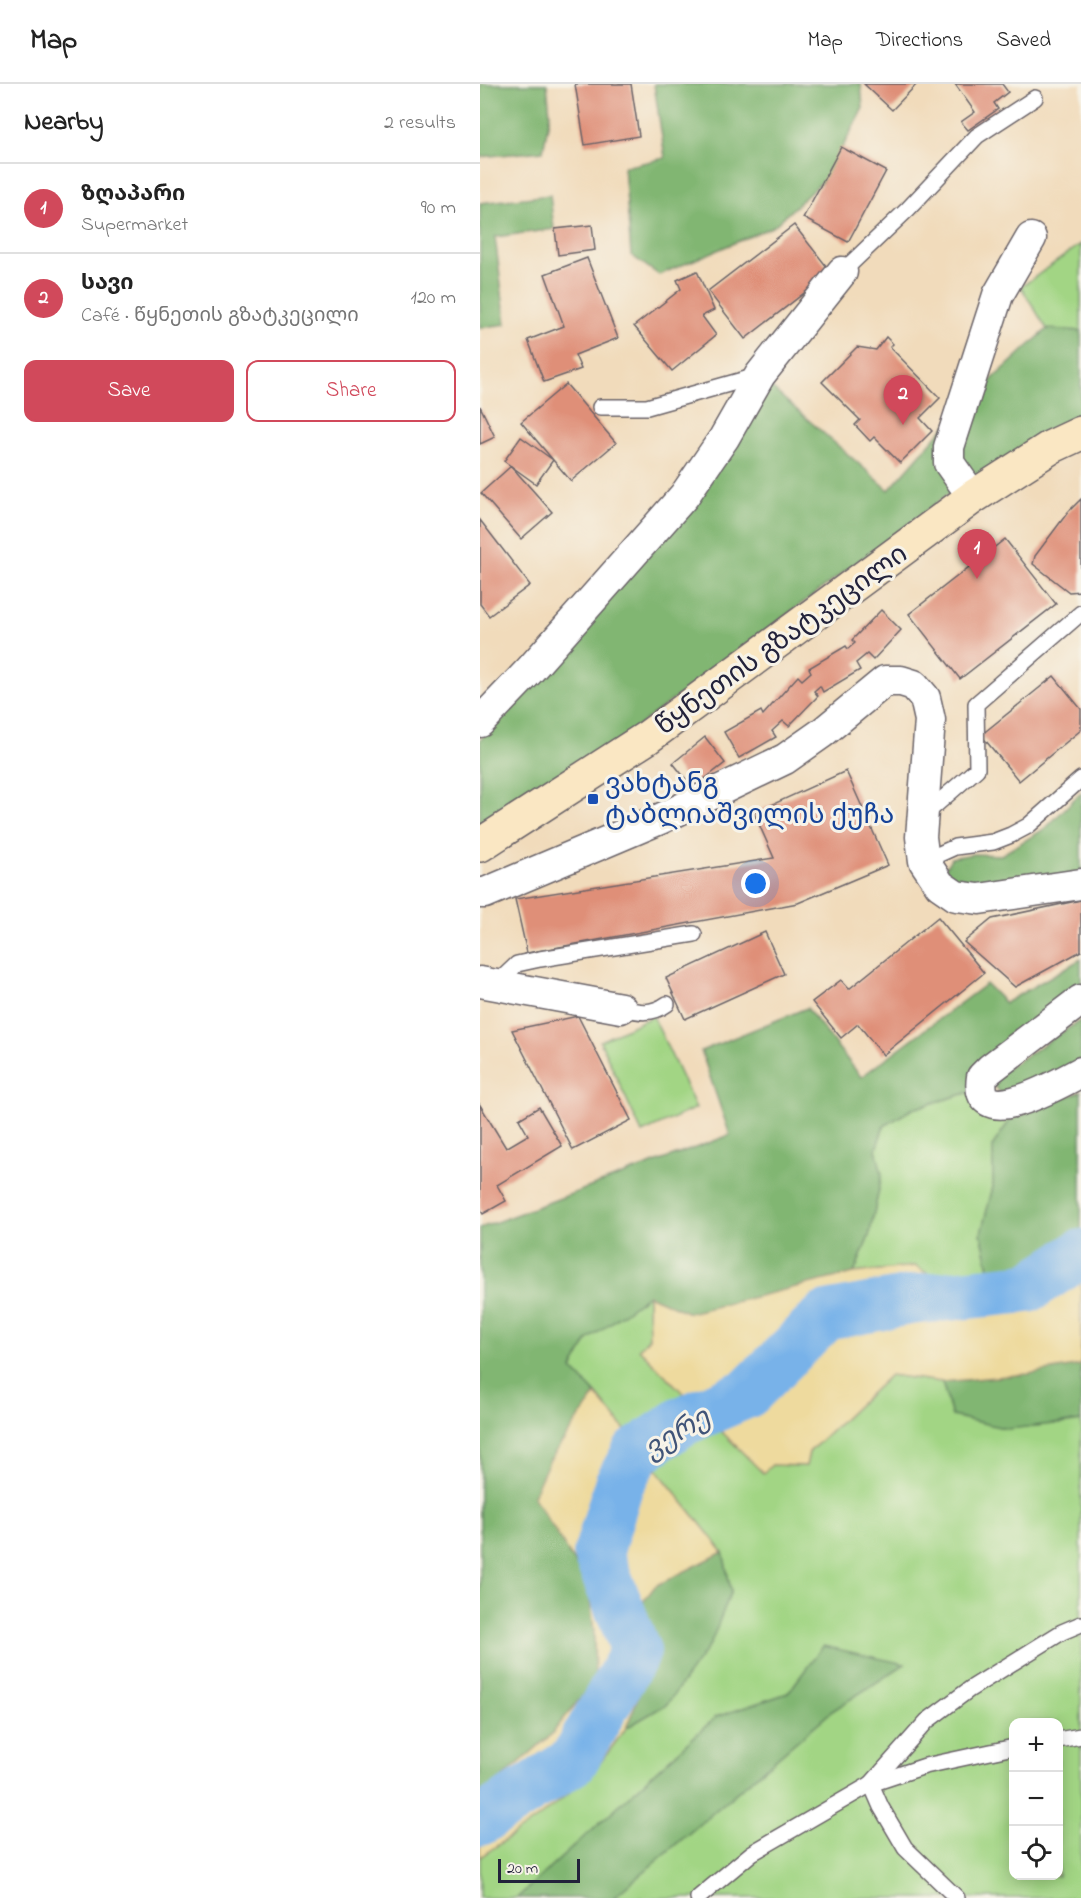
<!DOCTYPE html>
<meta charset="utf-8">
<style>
:root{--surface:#fff;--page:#f6f6f6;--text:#222;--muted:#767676;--line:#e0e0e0;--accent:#d1495b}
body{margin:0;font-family:"Indie Flower","Noto Sans Georgian",sans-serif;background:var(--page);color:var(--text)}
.controls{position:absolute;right:18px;bottom:18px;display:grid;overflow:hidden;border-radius:12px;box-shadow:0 3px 15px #0003}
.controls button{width:54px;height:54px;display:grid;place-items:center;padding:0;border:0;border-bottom:2px solid var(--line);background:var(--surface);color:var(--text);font:30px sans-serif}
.scale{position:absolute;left:18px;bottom:15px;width:82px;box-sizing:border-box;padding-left:6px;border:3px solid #22223b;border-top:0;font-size:16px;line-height:21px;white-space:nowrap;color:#22223b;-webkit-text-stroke:4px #f7f3e8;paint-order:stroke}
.you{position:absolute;left:276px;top:800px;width:21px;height:21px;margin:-15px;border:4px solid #fff;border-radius:50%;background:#1a73e8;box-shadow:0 0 0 9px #1a73e833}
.badge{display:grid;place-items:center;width:39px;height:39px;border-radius:50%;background:var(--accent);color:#fff;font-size:20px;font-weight:700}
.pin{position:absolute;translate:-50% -50px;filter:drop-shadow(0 2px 3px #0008)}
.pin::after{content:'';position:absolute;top:32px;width:21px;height:18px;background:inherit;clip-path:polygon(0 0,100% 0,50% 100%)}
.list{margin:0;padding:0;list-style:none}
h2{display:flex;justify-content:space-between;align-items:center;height:78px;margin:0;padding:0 24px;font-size:26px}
h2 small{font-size:20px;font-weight:400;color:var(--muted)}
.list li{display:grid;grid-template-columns:39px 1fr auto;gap:18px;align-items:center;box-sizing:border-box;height:90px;padding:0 24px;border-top:2px solid var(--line)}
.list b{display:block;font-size:22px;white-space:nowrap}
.list p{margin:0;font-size:20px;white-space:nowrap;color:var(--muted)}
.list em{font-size:20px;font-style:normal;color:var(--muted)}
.actions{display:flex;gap:12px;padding:18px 24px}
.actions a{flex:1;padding:14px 0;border:2px solid var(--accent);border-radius:12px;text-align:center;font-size:21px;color:var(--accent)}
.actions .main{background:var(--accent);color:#fff}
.icon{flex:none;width:33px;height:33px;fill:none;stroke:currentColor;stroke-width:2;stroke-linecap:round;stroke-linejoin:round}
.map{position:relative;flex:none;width:601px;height:1814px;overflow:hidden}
header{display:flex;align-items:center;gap:36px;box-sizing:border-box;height:84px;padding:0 30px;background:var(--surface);border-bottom:2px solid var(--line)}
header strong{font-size:28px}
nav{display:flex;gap:33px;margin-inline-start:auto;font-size:21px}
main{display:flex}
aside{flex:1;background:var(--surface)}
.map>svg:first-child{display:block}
</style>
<header>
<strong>Map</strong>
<nav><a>Map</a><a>Directions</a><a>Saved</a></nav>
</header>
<main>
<aside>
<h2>Nearby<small>2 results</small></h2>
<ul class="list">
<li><span class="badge">1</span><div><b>ზღაპარი</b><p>Supermarket</p></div><em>90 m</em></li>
<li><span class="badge">2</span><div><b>სავი</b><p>Café · წყნეთის გზატკეცილი</p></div><em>120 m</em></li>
</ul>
<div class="actions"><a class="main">Save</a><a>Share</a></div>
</aside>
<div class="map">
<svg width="601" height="1814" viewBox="0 0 601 1814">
<rect width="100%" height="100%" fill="#f7f3e8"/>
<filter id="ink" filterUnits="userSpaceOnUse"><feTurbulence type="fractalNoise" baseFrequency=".0167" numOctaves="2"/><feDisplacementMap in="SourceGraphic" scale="12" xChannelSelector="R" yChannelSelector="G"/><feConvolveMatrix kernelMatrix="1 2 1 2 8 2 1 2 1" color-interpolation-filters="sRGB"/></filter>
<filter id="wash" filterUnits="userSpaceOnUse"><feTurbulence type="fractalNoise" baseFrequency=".008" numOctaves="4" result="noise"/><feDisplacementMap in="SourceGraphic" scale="24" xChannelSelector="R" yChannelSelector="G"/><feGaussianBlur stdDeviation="1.35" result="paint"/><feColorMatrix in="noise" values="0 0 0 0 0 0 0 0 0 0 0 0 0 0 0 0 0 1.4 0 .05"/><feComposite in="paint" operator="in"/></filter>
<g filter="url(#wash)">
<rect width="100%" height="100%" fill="#f1dbbb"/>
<!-- green -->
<g fill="#a2d584" stroke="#627c60" stroke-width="1.5" fill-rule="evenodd">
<path d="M601,160V247L567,245L541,203Z"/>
<path d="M173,932L216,1024L162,1049L120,957Z"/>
<path d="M494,1007L501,1027L530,1036L513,1061V1103L501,1150L511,1193L540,1194L496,1199L472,1205L435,1182L374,1189L389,1152L402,1091L396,1065L404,1042L432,1025Z"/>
<path d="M168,1211L169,1254L159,1265L292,1381L326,1382L329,1368L410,1291L462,1298L472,1332L581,1340L601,1337V1814H133L352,1627L424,1580L343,1563L308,1609L236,1633L37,1814H0V1773L59,1733L111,1691L146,1644L187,1620L251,1507L243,1468L116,1310L92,1285L108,1256ZM534,1638H578V1792H534Z"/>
</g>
<!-- forest -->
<g fill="#81b672" stroke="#526c56" stroke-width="1.5">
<path d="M0,0H67L70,30L63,67L0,73Z"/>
<path d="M174,0H381L383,24L347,93L294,142L179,191L151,171L144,83L185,74Z"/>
<path d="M70,111L74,145L15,153L26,240L0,244V119Z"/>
<path d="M567,245L601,247V334L578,345L470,409L131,662L0,748V656L45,606L287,300L409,406L483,322Z"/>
<path d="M601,708V795L494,807L471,794L465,785L471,774L493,770L521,771L566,744Z"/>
<path d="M601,875V910L494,1007L432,1025L404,1042L396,1065L402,1091L389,1152L374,1189L209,1229L168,1211L108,1256L92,1285L116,1310L69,1377L88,1469L108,1499L114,1547L115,1596L71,1651L0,1713V1144L250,1051L221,967L327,924L381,993L506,900L525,919Z"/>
<path d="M601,936V982L527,1016L513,1001L524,986Z"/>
<path d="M601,1007V1147L591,1150L540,1194L511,1193L501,1149L513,1103V1061L530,1036Z"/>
<path d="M601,1281V1337L528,1345L472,1332L462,1298L548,1290Z"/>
<path d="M243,1468L251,1507L231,1559L187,1620L146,1644L174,1572L159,1523L175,1502Z"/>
<path d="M343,1562L425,1580L352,1627L133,1814H37L236,1633L308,1609Z"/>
</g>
<!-- sand -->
<g fill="#eeda9e" stroke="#887e6c" stroke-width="1.5">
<path d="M601,1147V1281L548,1290L462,1298L410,1291L329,1368L326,1382L292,1381L283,1389L159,1265L169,1254L168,1211L209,1229L374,1189L435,1182L472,1205L496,1199L540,1194L591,1150Z"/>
<path d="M116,1310L243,1468L175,1502L159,1523L174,1572L146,1644L111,1691L59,1733L0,1773V1713L71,1651L115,1596L114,1547L108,1499L53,1412L69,1377Z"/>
</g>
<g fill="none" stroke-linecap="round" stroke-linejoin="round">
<!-- river -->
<path stroke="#78b2e9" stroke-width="50" d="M0,1737L93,1677L156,1567L118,1470L139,1400L157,1368L203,1337L268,1309L346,1232L430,1216L548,1204L601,1170"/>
</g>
<g id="blocks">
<!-- building -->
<g fill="#df8f78">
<path d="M95,0H151L159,52L105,61Z"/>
<path d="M384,0H437L412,26Z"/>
<path d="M475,0H522L528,8L514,19L518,25L488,46L481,38L495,28Z"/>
<path d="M361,63L406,87L368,158L323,134Z"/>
<path d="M112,141L115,166L78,171L75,145Z"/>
<path d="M314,141L351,188L265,255L228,207Z"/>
<path d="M107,174L138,254L95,271L101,285L64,298L48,256L84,242L65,190Z"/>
<path d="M217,187L234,226L222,232L236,251L192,287L154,242L201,205L197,196Z"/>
<path d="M406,253L413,260L410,263L460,314L440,334L452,347L420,379L394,353L390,357L375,341L380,336L342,298L377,263L396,266Z"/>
<path d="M86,300L136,359L91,397L73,376L56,400L24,377L41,353L73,376L41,338Z"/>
<path d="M0,322L15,353L0,360Z"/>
<path d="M31,382L72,428L41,455L1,409Z"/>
<path d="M601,415V507L589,508L553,480L555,472L588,428Z"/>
<path d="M0,436L50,501L9,532L0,520Z"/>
<path d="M525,455L576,520L480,595L429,530Z"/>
<path d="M401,526L421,546L393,576L387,570L376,579L380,586L343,608L340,602L334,607L338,612L309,642L303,637L292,647L296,653L259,674L244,648L281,627L283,631L318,592L322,596L331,588L329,584L366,562L368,565L375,559L372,556Z"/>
<path d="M574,592L601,625V646L539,697L501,651Z"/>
<path d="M225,653L245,679L213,704L193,679Z"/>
<path d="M366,687L408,781L318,819L47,869L35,815L294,774L274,729Z"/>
<path d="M601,816V867L535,903L484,858L512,835Z"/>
<path d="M458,833L504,889L403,971L378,940L361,954L332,918L361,896L369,905Z"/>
<path d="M285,848L304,890L205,935L186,894Z"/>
<path d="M98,932L151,1036L93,1066L32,946Z"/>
<path d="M0,1021L26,1064L48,1051L39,1035L59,1023L82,1062L17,1101L26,1117L3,1130L0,1124Z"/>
</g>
</g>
</g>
<g filter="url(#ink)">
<use href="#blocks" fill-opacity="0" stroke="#6a6368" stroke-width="1.5"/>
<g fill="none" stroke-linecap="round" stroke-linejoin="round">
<!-- lane casing -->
<g stroke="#6a6368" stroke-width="18">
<g id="lane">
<path d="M362,188L428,125L497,52L555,14"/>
<path d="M120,323H167L277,292"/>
<path d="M443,732L497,685L496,620L601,529"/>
<path d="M444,777L475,763L513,758L531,751L548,742L601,695"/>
<path d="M16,900L37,880L60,875L214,850"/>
<path d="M141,924C158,928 172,931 187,920"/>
<path d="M578,1656L601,1652"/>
<path d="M218,1814L272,1769L391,1700L445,1682L534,1663"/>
<path d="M477,1814L425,1764L401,1723L391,1700L447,1637L490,1605L582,1548L601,1540"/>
</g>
</g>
<!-- street casing -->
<g stroke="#6a6368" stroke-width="33">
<g id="street">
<path d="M493,413L469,379V363L518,211L551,154"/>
<path d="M0,638L50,586L204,412L244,354L280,291L362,188"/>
<path d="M0,809H5L180,735L305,675L342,649L405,597H421L434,601L445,614L450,636L441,753L444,777L460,801L476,812L499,815L601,800"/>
<path d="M0,898L141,924"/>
<path d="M601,916L510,985L502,993C493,1051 581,998 601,988"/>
</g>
</g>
<!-- secondary casing -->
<g stroke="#6a6368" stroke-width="36">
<path id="secondary" d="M0,761L168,653L493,413L571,363L601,349"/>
</g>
<!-- lane -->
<use href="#lane" stroke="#fff" stroke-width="15"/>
<!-- street -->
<use href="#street" stroke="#fff" stroke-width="30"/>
<!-- secondary -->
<use href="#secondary" stroke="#fae7c3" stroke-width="33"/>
</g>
</g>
<!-- markers -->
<rect fill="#1a4fb4" stroke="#f7f3e8" stroke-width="2" x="107" y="709" width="12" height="12" rx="3"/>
<g text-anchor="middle" stroke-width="6" stroke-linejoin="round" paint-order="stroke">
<!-- street labels -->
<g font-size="27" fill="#22223b" stroke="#f7f3e8">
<text transform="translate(301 555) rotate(-36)" y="9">წყნეთის გზატკეცილი</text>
</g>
<!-- transit labels -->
<g font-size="27" fill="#164399" stroke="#f7f3e8" text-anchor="start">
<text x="125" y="708">ვახტანგ<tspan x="125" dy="31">ტაბლიაშვილის ქუჩა</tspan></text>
</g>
<!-- water labels -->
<g font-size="28" font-style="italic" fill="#405478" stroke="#f7f3e8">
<text transform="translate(196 1348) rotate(-31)" y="10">ვერე</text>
</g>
</g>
</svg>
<div class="controls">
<button>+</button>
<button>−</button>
<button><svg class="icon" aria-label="locate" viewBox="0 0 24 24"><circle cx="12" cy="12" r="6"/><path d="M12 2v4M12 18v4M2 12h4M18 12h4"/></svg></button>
</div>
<div class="scale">20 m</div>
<div class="you"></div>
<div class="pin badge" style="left:497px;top:495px">1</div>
<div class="pin badge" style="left:423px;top:341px">2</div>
</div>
</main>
